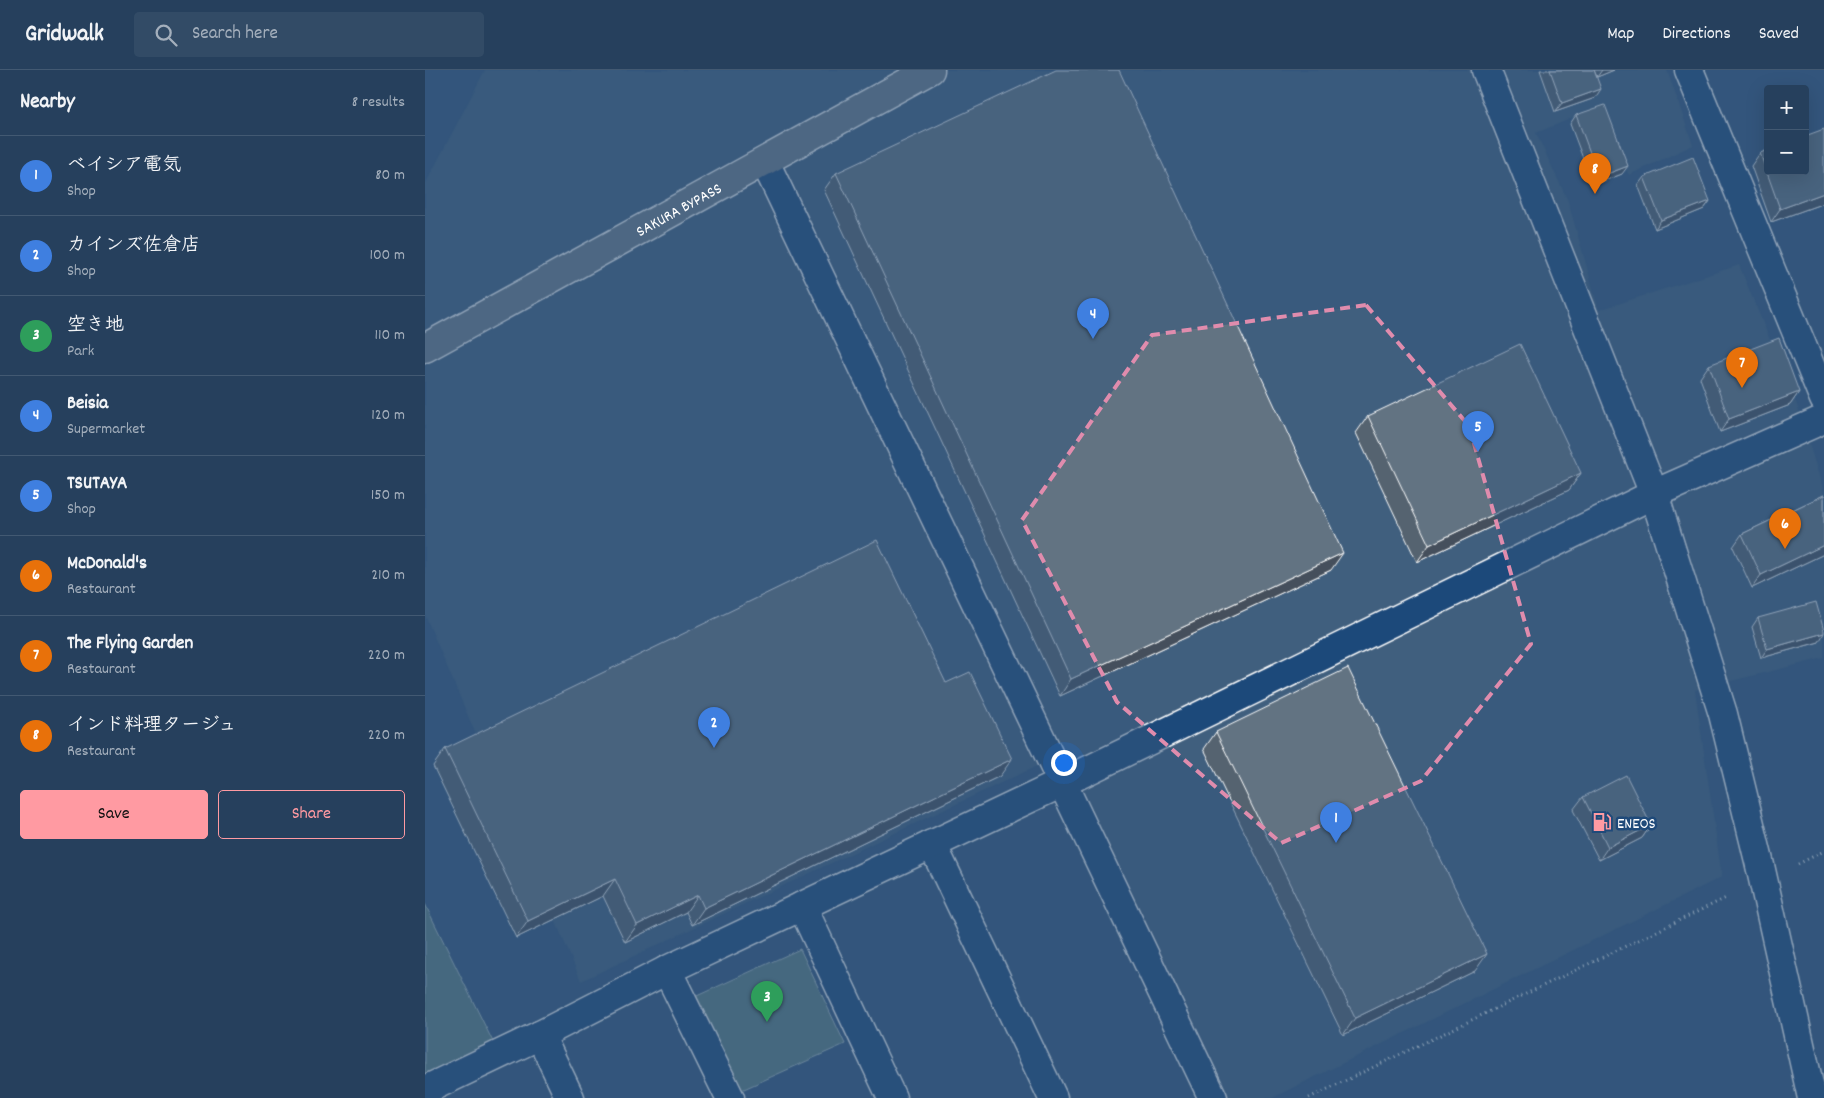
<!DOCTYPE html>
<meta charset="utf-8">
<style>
:root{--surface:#26405d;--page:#324b66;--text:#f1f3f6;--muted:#a4afbc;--line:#425972;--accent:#ff9aa2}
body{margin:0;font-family:Dekko,"Klee One",sans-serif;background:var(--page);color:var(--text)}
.controls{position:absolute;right:15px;top:15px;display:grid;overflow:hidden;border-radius:5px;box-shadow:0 5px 20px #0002}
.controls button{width:45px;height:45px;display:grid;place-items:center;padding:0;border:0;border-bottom:1px solid var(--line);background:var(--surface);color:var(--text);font:25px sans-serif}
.you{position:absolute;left:638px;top:692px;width:18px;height:18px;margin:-12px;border:4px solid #fff;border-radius:50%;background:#1a73e8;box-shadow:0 0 0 8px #1a73e833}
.badge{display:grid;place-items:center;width:32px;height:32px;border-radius:50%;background:var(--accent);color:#fff;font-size:16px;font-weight:700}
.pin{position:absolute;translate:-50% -41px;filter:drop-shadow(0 1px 2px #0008)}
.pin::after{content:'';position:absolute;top:26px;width:18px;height:15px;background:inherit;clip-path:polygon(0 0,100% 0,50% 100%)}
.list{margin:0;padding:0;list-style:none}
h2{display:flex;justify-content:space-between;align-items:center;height:65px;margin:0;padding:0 20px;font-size:21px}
h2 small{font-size:16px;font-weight:400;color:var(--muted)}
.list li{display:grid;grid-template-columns:32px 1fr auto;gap:15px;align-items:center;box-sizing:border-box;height:80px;padding:0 20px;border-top:1px solid var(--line)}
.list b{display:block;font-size:19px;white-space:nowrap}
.list p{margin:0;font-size:16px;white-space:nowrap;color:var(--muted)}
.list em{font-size:16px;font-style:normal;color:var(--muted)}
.actions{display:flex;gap:10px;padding:15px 20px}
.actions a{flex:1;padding:11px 0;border:1px solid var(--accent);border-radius:5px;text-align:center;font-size:18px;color:var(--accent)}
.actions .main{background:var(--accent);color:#111}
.icon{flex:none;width:28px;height:28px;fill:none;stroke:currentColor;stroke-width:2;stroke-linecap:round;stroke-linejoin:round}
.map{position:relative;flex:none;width:1399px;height:1028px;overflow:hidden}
header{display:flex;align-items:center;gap:30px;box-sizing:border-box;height:70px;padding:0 25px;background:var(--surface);border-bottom:1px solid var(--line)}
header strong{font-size:24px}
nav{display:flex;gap:28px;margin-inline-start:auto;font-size:18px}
.search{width:350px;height:45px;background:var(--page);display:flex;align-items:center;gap:12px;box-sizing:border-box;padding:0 18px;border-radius:5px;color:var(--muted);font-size:19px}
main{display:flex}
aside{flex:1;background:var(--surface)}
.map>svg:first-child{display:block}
</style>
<header>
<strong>Gridwalk</strong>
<div class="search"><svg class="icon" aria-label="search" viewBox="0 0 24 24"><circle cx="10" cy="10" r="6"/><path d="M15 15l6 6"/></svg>Search here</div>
<nav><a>Map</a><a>Directions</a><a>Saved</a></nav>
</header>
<main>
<aside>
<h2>Nearby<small>8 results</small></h2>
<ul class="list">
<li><span class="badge" style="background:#3f7fe0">1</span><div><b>ベイシア電気</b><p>Shop</p></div><em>80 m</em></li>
<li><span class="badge" style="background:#3f7fe0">2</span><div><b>カインズ佐倉店</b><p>Shop</p></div><em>100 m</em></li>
<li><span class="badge" style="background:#2e9e5b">3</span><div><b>空き地</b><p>Park</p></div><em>110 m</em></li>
<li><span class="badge" style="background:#3f7fe0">4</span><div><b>Beisia</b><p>Supermarket</p></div><em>120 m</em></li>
<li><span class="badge" style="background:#3f7fe0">5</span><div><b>TSUTAYA</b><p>Shop</p></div><em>150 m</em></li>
<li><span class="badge" style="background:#e8710a">6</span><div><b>McDonald's</b><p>Restaurant</p></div><em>210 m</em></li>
<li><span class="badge" style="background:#e8710a">7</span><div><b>The Flying Garden</b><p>Restaurant</p></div><em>220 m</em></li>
<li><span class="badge" style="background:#e8710a">8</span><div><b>インド料理タージュ</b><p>Restaurant</p></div><em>220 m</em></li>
</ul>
<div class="actions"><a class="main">Save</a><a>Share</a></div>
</aside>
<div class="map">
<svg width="1399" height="1028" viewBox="0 0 1399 1028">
<rect width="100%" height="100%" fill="#33567c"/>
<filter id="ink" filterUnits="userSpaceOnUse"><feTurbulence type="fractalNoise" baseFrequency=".02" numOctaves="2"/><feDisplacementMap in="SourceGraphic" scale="10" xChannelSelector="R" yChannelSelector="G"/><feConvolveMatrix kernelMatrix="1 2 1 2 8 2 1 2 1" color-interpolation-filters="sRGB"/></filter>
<g filter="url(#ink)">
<!-- built -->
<path fill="#415f7e" d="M60,0H1242L1268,75L1204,105L1172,38L1111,63L1143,131L1174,240L1314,195L1372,335L1399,422V588L1270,620L1297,807L847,1028H797L631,687L156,911L0,545V115Z"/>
<!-- green -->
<g fill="#5b7f84" stroke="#adbfc2">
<path d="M0,834L69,974L0,1007Z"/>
<path d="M375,879L420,974L310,1023L263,930Z"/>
</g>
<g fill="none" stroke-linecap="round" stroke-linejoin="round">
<!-- minor casing -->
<g stroke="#fff" stroke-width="31">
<g id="minor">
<path d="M1061,0L1229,424L1298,644L1334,791L1387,1028"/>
<path d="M1264,0L1399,329"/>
<path d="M340,92L788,1028"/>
<path d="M507,774L628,1028"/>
<path d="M377,836L467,1028"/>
<path d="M242,900L305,1028"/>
<path d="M115,965L145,1028"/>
<path d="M0,1020L115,965L242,900L637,713L1229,424L1399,349"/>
</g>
</g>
<!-- highway casing -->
<g stroke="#fff" stroke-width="31">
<g id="highway">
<path id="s1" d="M0,278L505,0"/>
</g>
</g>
<!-- path -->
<g stroke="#fff" stroke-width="3" stroke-dasharray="1 4" stroke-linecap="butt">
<path d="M1373,794L1399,781"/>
<path d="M884,1028L1301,828"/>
</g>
<!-- minor -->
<use href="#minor" stroke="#1f4a7a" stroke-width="28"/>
<!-- highway -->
<use href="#highway" stroke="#6d7d8c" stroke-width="28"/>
</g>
<!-- wall -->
<g fill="#546370" stroke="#fff">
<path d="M1115,0H1169L1170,28L1130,42Z"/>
<path d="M1169,0H1189L1172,7Z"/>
<path d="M1151,45L1197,104L1168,115L1145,54Z"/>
<path d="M1335,83L1399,133L1346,152L1326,96Z"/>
<path d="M411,103L906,500L635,626L399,120Z"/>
<path d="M1219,107L1285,131L1279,139L1230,159L1213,115Z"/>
<path d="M1284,295L1374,322L1365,335L1295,362L1275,308Z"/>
<path d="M943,346L1156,403L1144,420L992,492L931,363Z"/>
<path d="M1399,425V484L1327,518L1308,477L1317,464Z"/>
<path d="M1333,548L1394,572L1336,588L1327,557Z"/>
<path d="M521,613L575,706L267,855L261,842L200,872L178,826L91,868L8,696L20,679Z"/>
<path d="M791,662L1050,901L918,965L779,679Z"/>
<path d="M1158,727L1226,755L1217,768L1174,790L1148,740Z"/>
</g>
<!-- shaded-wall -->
<g fill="#45505b" stroke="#fff">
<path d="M1177,0H1189L1172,7Z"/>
<path d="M1176,19L1170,28L1130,42L1137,33Z"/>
<path d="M1203,96L1197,104L1168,115L1174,107Z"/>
<path d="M1399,123V133L1346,152L1355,139Z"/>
<path d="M1285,131L1279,139L1230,159L1236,150Z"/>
<path d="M1374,322L1365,335L1295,362L1304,349Z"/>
<path d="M1156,403L1144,420L992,492L1004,475Z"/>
<path d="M1399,475V484L1327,518L1336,505Z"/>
<path d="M918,483L906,500L635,626L646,609Z"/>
<path d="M1399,563L1394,572L1336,588L1342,579Z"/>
<path d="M587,689L575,706L267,855L279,838Z"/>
<path d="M1226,755L1217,768L1174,790L1183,777Z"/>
<path d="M190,809L178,826L91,868L103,851Z"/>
<path d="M273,825L261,842L200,872L212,855Z"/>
<path d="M1062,884L1050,901L918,965L930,948Z"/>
</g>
<!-- building -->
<g fill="#627382" stroke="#fff">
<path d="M631,0H694L918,483L646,609L411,103Z"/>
<path d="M1125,0H1169L1176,19L1137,33Z"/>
<path d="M1180,35L1203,96L1174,107L1151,45Z"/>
<path d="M1399,59V123L1355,139L1335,83L1343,80V101H1380V66Z"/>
<path d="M1268,87L1285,131L1236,150L1219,107Z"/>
<path d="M1354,268L1374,322L1304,349L1284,295Z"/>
<path d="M1095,274L1156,403L1004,475L943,346Z"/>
<path d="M1399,425V475L1336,505L1317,464Z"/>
<path d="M452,470L521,613L545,602L587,689L279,838L273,825L212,855L190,809L103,851L20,679Z"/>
<path d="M1391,532L1399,561V563L1342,579L1333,548Z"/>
<path d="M923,598L1062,884L930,948L791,662Z"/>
<path d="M1201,705L1226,755L1183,777L1158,727Z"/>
</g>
</g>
<!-- marked area -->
<path d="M0 0H1399V1028H0ZM941,235L1044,356L1106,574L996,711L856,773L692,632L597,450L727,265Z" fill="#33567c" fill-opacity=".55" fill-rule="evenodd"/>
<path fill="none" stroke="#e08cad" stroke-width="4" stroke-dasharray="10 6" stroke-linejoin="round" d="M941,235L1044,356L1106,574L996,711L856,773L692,632L597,450L727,265Z"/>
<!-- icons -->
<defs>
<g id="fuel-bare" transform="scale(1.5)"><path d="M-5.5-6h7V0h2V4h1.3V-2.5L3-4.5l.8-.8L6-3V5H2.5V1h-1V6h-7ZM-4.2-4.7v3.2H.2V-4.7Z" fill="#ff9aa2" stroke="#1f4a7a" stroke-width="2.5" paint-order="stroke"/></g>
</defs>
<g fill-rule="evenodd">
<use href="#fuel-bare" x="1177" y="752"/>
</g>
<g text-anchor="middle" stroke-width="5" stroke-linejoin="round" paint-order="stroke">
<!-- street labels -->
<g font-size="16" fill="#fff" stroke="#1f4a7a">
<text dy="6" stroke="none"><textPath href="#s1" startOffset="289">SAKURA BYPASS</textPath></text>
</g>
<!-- poi labels -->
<g font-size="16" fill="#fff" stroke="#1f4a7a" text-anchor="start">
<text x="1192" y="758">ENEOS</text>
</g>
</g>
</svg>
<div class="controls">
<button>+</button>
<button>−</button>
</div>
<div class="you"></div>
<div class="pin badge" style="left:911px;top:773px;background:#3f7fe0">1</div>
<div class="pin badge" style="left:289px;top:678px;background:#3f7fe0">2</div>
<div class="pin badge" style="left:342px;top:952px;background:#2e9e5b">3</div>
<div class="pin badge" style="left:668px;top:269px;background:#3f7fe0">4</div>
<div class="pin badge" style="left:1053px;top:382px;background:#3f7fe0">5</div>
<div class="pin badge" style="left:1360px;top:479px;background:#e8710a">6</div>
<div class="pin badge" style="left:1317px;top:318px;background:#e8710a">7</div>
<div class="pin badge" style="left:1170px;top:124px;background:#e8710a">8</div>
</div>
</main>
